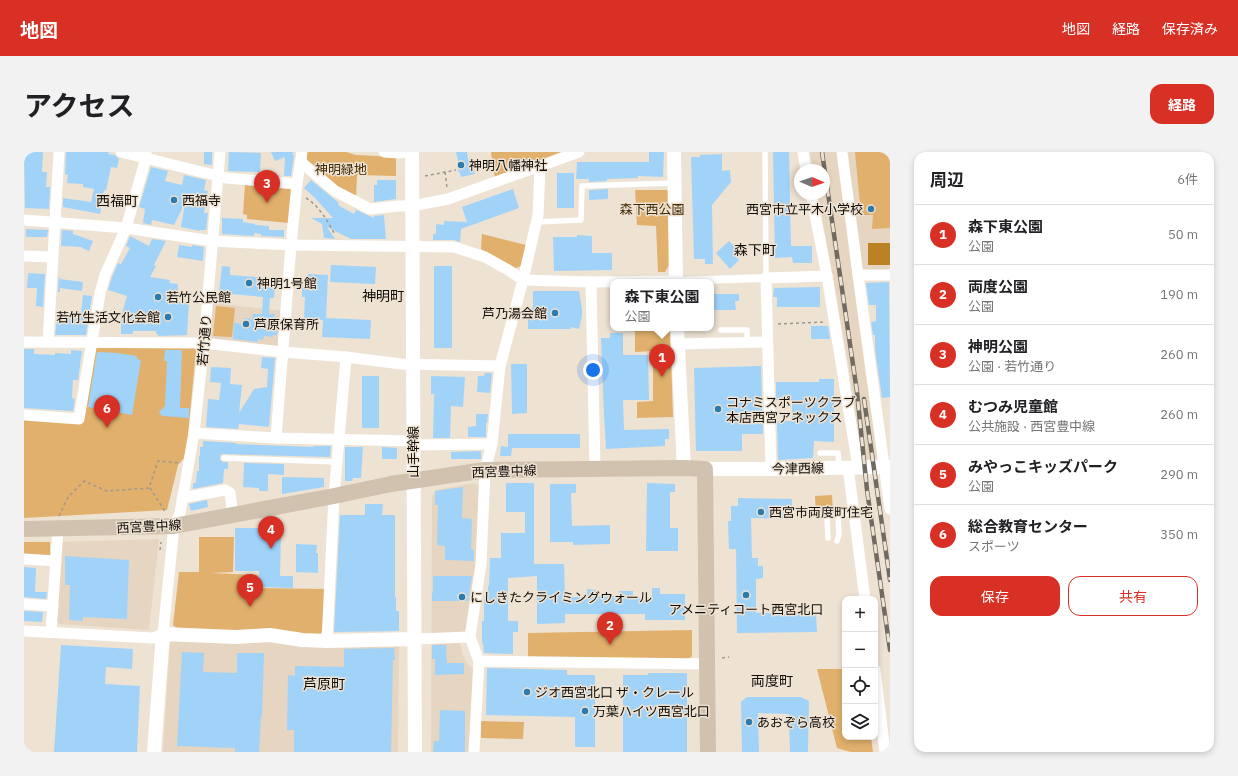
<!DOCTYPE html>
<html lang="ja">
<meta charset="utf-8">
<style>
:root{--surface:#fff;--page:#f2f2f2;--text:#202124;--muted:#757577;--line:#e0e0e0;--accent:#d93025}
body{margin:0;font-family:"IBM Plex Sans","Noto Sans JP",sans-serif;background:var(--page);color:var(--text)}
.controls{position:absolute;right:12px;bottom:12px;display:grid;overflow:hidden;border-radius:8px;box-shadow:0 2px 6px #0003}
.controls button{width:36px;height:36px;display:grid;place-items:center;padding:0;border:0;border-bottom:1px solid var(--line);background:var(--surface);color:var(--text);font:20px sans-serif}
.compass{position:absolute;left:770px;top:12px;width:36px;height:36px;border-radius:50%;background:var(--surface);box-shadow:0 2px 6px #0003;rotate:92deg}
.you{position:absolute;left:569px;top:218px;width:14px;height:14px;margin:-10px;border:3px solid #fff;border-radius:50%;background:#1a73e8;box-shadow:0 0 0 6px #1a73e833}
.badge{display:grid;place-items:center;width:26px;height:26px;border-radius:50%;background:var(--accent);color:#fff;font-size:13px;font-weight:700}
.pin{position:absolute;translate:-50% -33px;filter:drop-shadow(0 1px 2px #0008)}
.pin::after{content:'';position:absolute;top:21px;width:14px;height:12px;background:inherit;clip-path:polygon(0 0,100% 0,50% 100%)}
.popup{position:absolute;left:586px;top:127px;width:104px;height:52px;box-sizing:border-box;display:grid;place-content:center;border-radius:8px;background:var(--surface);filter:drop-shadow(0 1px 3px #0005);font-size:13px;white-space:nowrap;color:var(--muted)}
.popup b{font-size:15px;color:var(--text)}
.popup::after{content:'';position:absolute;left:50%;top:100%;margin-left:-8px;border:8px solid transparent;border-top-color:var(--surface)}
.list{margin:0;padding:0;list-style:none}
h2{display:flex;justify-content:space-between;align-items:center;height:52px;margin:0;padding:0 16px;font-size:17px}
h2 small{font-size:13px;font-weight:400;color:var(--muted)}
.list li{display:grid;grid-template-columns:26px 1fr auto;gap:12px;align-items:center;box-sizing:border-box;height:60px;padding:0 16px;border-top:1px solid var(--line)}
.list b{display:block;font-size:15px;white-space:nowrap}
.list p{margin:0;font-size:13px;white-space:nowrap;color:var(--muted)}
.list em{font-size:13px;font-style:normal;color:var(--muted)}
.actions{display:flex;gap:8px;padding:12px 16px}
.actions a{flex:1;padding:9px 0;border:1px solid var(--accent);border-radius:12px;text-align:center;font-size:14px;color:var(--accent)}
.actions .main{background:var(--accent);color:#fff}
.icon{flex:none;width:22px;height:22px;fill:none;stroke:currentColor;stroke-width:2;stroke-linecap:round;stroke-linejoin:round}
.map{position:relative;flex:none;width:866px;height:600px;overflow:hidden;border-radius:12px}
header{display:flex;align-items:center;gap:24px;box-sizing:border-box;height:56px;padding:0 20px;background:var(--accent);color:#fff}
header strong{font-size:19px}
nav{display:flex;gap:22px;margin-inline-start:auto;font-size:14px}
.intro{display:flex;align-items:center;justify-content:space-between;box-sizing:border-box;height:96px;padding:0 24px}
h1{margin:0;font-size:28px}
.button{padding:10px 18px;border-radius:12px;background:var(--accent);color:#fff;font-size:14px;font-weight:700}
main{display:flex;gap:24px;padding:0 24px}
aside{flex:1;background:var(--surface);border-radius:12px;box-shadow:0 2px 6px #0003}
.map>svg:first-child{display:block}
</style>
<header>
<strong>地図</strong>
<nav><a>地図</a><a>経路</a><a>保存済み</a></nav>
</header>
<div class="intro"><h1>アクセス</h1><a class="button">経路</a></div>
<main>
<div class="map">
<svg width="866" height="600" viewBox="0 0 866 600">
<rect width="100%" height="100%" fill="#eee2d3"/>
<!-- built -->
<g fill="#e6d5c0">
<path d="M786,0H813L854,306L837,308L823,205L794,42H800V18H789Z"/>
<path d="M821,0H866V118H840L836,114Z"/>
<path d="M189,151L259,159L256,191L252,196L189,190L186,185Z"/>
<path d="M450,331L455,334L453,423L442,479L436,491L439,504L444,513L449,517L445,600H407L408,344L412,338Z"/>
<path d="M135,387L125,478L36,472L32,469L37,390Z"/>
<path d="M250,488L312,493L375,494L374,600H139L146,489Z"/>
</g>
<!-- green -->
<g fill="#e0b06c">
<path d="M283,0H322L332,3L372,5V24L333,23L332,47L307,32L284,10L282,5Z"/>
<path d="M467,0H537L471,26Z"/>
<path d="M831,0H866V76L848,77L849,63H837Z"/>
<path d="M221,33L265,35L268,40L265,71L223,67V63L219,62Z"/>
<path d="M611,38H645V113L641,120H634L632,74L613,73Z"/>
<path d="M458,82L502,93L500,113L489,117L457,97Z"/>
<path d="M192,154L211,156L208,185L189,184Z"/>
<path d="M611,176H646L649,265L613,266V250L629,249V199L611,200Z"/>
<path d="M168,193L172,198L164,283L160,306L154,313L143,358L0,366V267L58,269L72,195Z"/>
<path d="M808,343L809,362H792L791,344Z"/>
<path d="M175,385H210L209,420L187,421L234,423V436L301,437L300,477L295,484L155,478L149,473L155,420H175Z"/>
<rect x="0" y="390" width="26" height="14"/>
<path d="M668,478V504L664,508L504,505V481Z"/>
<path d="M793,517H821V585H847L849,600H827L813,596Z"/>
<path d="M457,569L500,570L499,587L457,586Z"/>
</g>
<!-- water -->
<rect fill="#ba8125" x="844" y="91" width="22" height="22"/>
<!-- building -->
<g fill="#a1d3f9">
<path d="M0,0H19L18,20H23L22,35H26L25,57L1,56Z"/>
<path d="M42,0H85L84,2L91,3L95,7L93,16L87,15L82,39L80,38L76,62L39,55V46L67,50L70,37L59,35V32L43,31L44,23L41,22Z"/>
<path d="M180,0H188V13L180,12Z"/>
<path d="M205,0L237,1L236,20L204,19Z"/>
<path d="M247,0H271L268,1L270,4L267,24H260L261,5L251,9Z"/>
<path d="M432,0H443L444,8L448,7V11L458,9L460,16L450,18L451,22L437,25L436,21H435L433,13H435Z"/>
<path d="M625,0H640L639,25L614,24V26L583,27V29L565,30V27H552L553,10H625Z"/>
<path d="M749,0H765L767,94H788V111H769L768,105L751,106Z"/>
<path d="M698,2V19L706,18L707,30L688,53L689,112H681V107H670L667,5H676V3Z"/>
<path d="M127,15L144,19L141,29L158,33L160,23L182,28L180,38L184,39L180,61H184L182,78H176V79L157,75L161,51L150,73L128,68L127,73L119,71L121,57L115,55Z"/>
<rect x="533" y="21" width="17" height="35"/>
<path d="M287,28L315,51L314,53L330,62L332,58L350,66V64L360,63L362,87H327L303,75L311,87L300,86L298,72L287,66H297V65L298,66H309L291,46L280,36Z"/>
<path d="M353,28H372V47L350,50V33H353Z"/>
<path d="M489,37L495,56L437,77L436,90L430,88H409V82H412V72L420,73V69L443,70L438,55Z"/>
<path d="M584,37V47L565,48V38Z"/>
<path d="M198,66L219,67V70L231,72V73L245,74V78H260V85L237,84V82L230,81V84L198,82Z"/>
<path d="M2,77L24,78L23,85H2Z"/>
<path d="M38,78L49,79V82L69,89L65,99L58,96V95L37,94Z"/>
<path d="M553,83L568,84V101H588V118L530,119L529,85H553Z"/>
<path d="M106,84L125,94L128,87L142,89L130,113L132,114L126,125L146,128L145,131L154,132L153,150H165L163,183L134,184V182H132V179H109V182H97V165L103,144L84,138L88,125L94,111L97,112L106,96L102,94Z"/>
<path d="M705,89L715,99L710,103L715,108L706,117L692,101Z"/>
<path d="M155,93L168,95V93L180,95L179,109L153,105Z"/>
<path d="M307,113L352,115L351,132L306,130Z"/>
<path d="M198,114L206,115V123L255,127L254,135H251L250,146H246L245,162H251L250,167H254L253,183H249V185L240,184L239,188L234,187V190L209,187L210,171L219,172L220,166L228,167L229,162H238L239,145L195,141Z"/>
<rect x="410" y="114" width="18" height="82"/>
<path d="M4,121L21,122L19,155L12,154L13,136H3Z"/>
<path d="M284,122L304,123L302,166L347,168L346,187L298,185L299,168L280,167L281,145H278V134H284Z"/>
<path d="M35,125H36V127L59,130L58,139L36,136V140H34Z"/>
<path d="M865,130L866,245L858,246L851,197V183H849L847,170L852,169V153H845L842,131Z"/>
<path d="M796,135V155H753V145H749L750,136Z"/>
<path d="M509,139H555L558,157V164L555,177L547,175V177H504V156H509Z"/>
<path d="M687,142H715V149H711L712,158H687Z"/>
<path d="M59,143L68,144L62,183H31L34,159L57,161Z"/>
<path d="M787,174H804L806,187H787Z"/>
<path d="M586,181H599V203H624L625,248H599L600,278L645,277V287H641V294L582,297L580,263L577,186H586Z"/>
<path d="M0,197H10V202L31,203V201L47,202V198L58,199L54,228H49L48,246L51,247L49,259L0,256Z"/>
<path d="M141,198H158L156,256H165V266L138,264L135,260L141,254L143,209H140Z"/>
<path d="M73,200L93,201L113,204V207L117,208L108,263L64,255Z"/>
<path d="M238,205L251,206L245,275L215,272L214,277L182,275L184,247L195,248L197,231L186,230L187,215L207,216L206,232L218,233L215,261L230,237L243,235L244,217L237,216Z"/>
<path d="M487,212H503V261L488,262Z"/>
<path d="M737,214L739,282H718V299H672L670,216Z"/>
<path d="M461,221H468L466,241L453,240L454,224H460Z"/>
<rect x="338" y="224" width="17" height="52"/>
<path d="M407,224L441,225L439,255L427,254L426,286H409L410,242H407Z"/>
<path d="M795,227H810V290L790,289L789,306L754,308L753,269H768V248H752V230H795Z"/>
<path d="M452,262H464L463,271H462V285H444V275L452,274Z"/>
<path d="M484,282H556V296H488L487,304H476L477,294L484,295Z"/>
<path d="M179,289L213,291L212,292L289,295V294H307L306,305L198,302L196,304V308L199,310H204V317H200L199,331L169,337V331H172L173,319H175V304H176V295H179Z"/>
<path d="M321,295H339L337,326H329L328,329H321Z"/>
<path d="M358,295L373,296V307H358Z"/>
<path d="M457,299V307H427V300Z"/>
<path d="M220,311L260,312V323L244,322V339H235V336L219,335Z"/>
<path d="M258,325L300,326V335L258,342Z"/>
<path d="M482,331H510V412H540L541,445H563V437L572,438V444H595V439H609V446H628V436H636V442H661V468H621V462H541V471L513,472V424L484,426V469H494V480H489V502L460,501L459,491H458V469H460V445H464V434H465L466,406H477V381H501V360H482Z"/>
<path d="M623,331L651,332V340H646V376H654V399H622Z"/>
<path d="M526,332H552V341H547L548,374L586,373V392L549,393V390H526Z"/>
<path d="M439,335L438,366L448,367L447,397L450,398V409L421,408V394L413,393L414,353H411V339Z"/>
<path d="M714,346L768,347L767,367L727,366L728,406H734V414H739V426L732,427V461L792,460L793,480L713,481L712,397H705L704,369H707V354H714Z"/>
<path d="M183,348L184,355L167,359L165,352Z"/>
<path d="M341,352H359L358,363H371V445H372V459H375V479L310,480L316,363H341Z"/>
<path d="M211,376H245V380H257L256,424H269V436L235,435V419H211Z"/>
<path d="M272,392L293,393L292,401H294V421L272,420Z"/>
<path d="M41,404L105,408L103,467L59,465V469L45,468L46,433H41Z"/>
<path d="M0,415L12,416L11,440H23L22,447L0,445Z"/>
<path d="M409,424H448L444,449H408V441H409Z"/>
<path d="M0,459L19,460L18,470L0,469Z"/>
<path d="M37,493L109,497L108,517L82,515L81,532L116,534L113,600H30Z"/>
<path d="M408,493H422L423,511H440V522L411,523V507H408Z"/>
<path d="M370,496L371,508H369L367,600H270V578H263L264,523L271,524V514L320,515V497Z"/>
<path d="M158,500L180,501L179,520L213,521V501H240L238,564H237L235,600H211V596L153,594Z"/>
<path d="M463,516L543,518V523H571V595H551V565L462,563Z"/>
<path d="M624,521H663V600H599V523H624Z"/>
<path d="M723,545H777L785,549L784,600H766L765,562L734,561L735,600H718L717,550Z"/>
<path d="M416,558L441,559V600H409L410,589H415Z"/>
</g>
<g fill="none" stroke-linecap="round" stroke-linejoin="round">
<!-- path -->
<g stroke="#a0978c" stroke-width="1.5" stroke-dasharray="3 3" stroke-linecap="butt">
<path d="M421,20L423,36"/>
<path d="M401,24L432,18"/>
<path d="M282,46C295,54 304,69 311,83"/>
<path d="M754,172L800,170"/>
<path d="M126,336L142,361"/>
<path d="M35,364L44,345L60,329L83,339L125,336L134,309L155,311"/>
<path d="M136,398L137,390"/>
<path d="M698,506L705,505"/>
</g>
<!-- service -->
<g stroke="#fff" stroke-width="5.5">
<path d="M741,0L742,126"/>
<path d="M513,70L557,68L558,34L650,31"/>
<path d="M697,178H723V190"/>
<path d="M796,301H814L815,315"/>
<path d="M200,306L313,310"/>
<path d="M804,386L803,364L806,362H830"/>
<path d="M813,389L815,383L814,362"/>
</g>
<!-- pedestrian -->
<path stroke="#fff" stroke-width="8" d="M652,129L742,126"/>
<!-- minor -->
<g stroke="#fff" stroke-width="11">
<path d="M97,0L202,26L273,32"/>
<path d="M360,0L374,1L388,0"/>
<path d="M779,0L782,18"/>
<path d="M818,0L834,123L866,357"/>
<path d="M277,10L311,39L346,57L375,54H388L424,47L555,0"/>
<path d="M787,42L803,124L834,315"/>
<path d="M0,68L102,76L188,89L267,93L430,95L461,105L486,119L499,128L567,130L652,129"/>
<path d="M0,104L28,105"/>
<path d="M834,123H866"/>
<path d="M567,130L571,317"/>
<path d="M0,190L180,191L259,200L322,205L377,212L476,214"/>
<path d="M24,190L35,0"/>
<path d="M654,192L743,190"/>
<path d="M0,263L55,267L76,141L81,123L102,76L122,6V0"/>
<path d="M170,281L252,286L389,289"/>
<path d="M252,286L267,93L273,32L278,0"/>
<path d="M389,293L468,292"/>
<path d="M824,315L841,447"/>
<path d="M747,317L742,126L803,124"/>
<path d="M158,346L201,338L206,341L209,363"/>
<path d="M0,407L32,409"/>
<path d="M0,452L29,454"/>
<path d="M0,479L129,486L139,482L150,374L156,361L170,281L180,191L196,0"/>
<path d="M27,480L34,377"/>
<path d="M391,487L446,485"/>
<path d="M303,489L310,344L322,205"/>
<path d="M455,509L683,512"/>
<path d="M851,518L861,600"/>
<path d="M450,600L455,509L446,485L457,412L461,318L468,292L476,214L499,128L514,63L516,15"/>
</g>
<!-- tertiary -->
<g stroke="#fff" stroke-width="14">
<path d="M388,0L391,600"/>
<path d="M650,0L652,130"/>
<path d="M653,176L660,316"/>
<path d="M681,317H747L866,315"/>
<path d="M130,600L139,482L212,485L246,483L278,488L303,489L391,487"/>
</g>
<!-- secondary -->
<path stroke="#d0c2ae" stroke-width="16" d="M0,377L150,374L310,344L367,332L461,318L660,316L681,317L684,600"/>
<!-- rail casing -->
<g stroke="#716a60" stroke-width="4.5">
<g id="rail">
<path d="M798,0L833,240L843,338L866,498"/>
<path d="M840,247L866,428"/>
</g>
</g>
<!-- rail -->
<use href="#rail" stroke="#eee2d3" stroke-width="3" stroke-dasharray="9" stroke-linecap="butt"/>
</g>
<!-- markers -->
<g fill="#2d7bad" stroke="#eee2d3" stroke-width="1.5">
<circle cx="437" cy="13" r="4"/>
<circle cx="150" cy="48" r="4"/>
<circle cx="847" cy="57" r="4"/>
<circle cx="225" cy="131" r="4"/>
<circle cx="134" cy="145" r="4"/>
<circle cx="531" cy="161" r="4"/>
<circle cx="144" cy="165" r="4"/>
<circle cx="222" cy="172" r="4"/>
<circle cx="694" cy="257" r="4"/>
<circle cx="737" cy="360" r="4"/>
<circle cx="722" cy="443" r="4"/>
<circle cx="438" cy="445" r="4"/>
<circle cx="503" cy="540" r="4"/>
<circle cx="561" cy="559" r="4"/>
<circle cx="725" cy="570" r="4"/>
</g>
<g text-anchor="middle" stroke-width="3" stroke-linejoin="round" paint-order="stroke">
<!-- poi labels -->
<g font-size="13" fill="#100c07" stroke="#eee2d3" text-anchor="start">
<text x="445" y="18">神明八幡神社</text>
<text x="158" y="53">西福寺</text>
<text x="839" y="62" text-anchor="end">西宮市立平木小学校</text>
<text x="233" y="136">神明1号館</text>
<text x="142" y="150">若竹公民館</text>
<text x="523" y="166" text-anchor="end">芦乃湯会館</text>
<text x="136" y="170" text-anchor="end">若竹生活文化会館</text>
<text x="230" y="177">芦原保育所</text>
<text x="702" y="255">コナミスポーツクラブ<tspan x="702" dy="15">本店西宮アネックス</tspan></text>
<text x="745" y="365">西宮市両度町住宅</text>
<text x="446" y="450">にしきたクライミングウォール</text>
<text x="722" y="462" text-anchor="middle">アメニティコート西宮北口</text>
<text x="511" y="545">ジオ西宮北口 ザ・クレール</text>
<text x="569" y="564">万葉ハイツ西宮北口</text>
<text x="733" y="575">あおぞら高校</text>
</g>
<!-- park labels -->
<g font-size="13" fill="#412a03" stroke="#eee2d3">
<text x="317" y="22">神明緑地</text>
<text x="628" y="62">森下西公園</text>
</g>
<!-- street labels -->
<g font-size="13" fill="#100c07" stroke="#eee2d3">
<text transform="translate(180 188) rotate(-85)" y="5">若竹通り</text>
<text transform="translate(389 300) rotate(-90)" y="5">山手幹線</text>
<text transform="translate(774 316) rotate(-1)" y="5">今津西線</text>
<text transform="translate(480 319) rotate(-2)" y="5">西宮豊中線</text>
<text transform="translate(125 374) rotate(-3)" y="5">西宮豊中線</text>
</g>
<!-- neighbourhood labels -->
<g font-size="14" fill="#100c07" stroke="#eee2d3">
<text x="93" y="54">西福町</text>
<text x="731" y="103">森下町</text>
<text x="359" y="149">神明町</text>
<text x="748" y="534">両度町</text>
<text x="300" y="537">芦原町</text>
</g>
</g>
</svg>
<div class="controls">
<button>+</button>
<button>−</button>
<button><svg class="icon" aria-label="locate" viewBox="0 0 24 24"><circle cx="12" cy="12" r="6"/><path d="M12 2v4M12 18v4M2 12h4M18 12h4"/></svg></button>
<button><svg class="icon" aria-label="layers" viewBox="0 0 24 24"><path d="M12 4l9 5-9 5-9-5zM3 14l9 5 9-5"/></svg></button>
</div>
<svg class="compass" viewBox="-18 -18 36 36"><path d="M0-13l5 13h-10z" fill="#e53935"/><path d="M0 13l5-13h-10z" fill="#757577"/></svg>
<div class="you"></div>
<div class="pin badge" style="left:638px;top:225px">1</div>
<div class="popup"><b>森下東公園</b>公園</div>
<div class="pin badge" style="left:586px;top:493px">2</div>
<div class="pin badge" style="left:243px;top:51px">3</div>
<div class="pin badge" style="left:247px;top:397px">4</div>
<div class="pin badge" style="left:226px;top:455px">5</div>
<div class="pin badge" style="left:83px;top:276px">6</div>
</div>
<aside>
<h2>周辺<small>6件</small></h2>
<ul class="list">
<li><span class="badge">1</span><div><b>森下東公園</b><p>公園</p></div><em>50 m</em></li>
<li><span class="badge">2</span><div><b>両度公園</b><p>公園</p></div><em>190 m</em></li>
<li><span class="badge">3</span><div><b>神明公園</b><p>公園 · 若竹通り</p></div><em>260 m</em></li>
<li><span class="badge">4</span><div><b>むつみ児童館</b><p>公共施設 · 西宮豊中線</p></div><em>260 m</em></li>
<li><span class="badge">5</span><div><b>みやっこキッズパーク</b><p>公園</p></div><em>290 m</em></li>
<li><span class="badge">6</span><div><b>総合教育センター</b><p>スポーツ</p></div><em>350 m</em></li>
</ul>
<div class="actions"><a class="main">保存</a><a>共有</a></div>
</aside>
</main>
